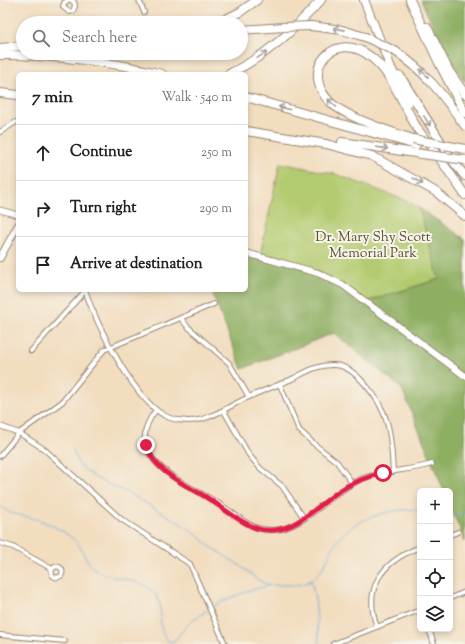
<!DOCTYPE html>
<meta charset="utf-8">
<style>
:root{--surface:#fff;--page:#f6f6f6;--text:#202124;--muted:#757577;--line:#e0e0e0}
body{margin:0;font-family:"Sorts Mill Goudy",serif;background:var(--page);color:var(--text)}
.controls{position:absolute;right:12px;bottom:12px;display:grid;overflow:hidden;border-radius:6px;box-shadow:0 2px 6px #0003}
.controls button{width:36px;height:36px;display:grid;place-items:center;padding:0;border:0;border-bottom:1px solid var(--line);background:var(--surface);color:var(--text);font:20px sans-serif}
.stop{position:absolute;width:12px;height:12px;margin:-9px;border:3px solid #e11d48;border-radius:50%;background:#fff}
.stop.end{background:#e11d48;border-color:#fff;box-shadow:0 1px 4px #0008}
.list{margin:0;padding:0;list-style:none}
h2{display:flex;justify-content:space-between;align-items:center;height:52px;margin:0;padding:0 16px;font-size:17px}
h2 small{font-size:13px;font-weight:400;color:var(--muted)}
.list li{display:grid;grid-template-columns:26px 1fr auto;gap:12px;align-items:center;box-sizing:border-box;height:56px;padding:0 16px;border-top:1px solid var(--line)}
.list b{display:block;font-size:15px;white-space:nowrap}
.list em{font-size:13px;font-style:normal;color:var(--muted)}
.icon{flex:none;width:22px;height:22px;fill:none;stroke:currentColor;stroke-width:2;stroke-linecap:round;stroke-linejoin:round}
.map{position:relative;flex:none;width:465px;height:644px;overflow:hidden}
.search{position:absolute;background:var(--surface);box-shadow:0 2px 6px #0003;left:16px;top:16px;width:232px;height:44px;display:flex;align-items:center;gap:10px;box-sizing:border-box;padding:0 14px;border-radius:22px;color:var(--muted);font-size:15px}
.panel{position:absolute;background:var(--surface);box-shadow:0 2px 6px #0003;left:16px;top:72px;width:232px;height:220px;border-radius:6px}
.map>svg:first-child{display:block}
</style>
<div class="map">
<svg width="465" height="644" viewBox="0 0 465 644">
<rect width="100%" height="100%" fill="#f7f3e8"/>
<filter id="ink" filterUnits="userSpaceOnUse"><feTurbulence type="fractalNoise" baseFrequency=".025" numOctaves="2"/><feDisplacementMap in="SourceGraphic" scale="8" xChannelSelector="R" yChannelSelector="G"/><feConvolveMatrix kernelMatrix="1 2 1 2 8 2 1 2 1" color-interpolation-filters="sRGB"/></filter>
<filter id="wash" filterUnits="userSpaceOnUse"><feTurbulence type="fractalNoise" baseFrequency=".012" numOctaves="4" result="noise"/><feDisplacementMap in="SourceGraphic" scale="16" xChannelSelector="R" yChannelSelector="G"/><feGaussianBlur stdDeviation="0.9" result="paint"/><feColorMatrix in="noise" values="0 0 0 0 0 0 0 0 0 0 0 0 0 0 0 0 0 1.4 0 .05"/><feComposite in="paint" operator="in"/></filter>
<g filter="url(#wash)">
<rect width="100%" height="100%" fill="#f2ddbf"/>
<!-- green -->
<path fill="#b3cb70" stroke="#777a47" d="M280,163L335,174L407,201L419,208L439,279L366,302L260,255Z"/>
<!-- forest -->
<g fill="#8eaf62" stroke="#646c40">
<path d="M421,0H465V82L443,47Z"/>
<path d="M419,208L465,239V542L450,505V491H444L402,389L334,333L242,369L211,290H246V251L318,272L366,302L439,279Z"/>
</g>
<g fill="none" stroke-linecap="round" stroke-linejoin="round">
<!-- stream -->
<g stroke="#6aabde" stroke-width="1">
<path d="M73,450L79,465L95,478L128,493L173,519L191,530L211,547L242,567L258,580L268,585"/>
<path d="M0,506C10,516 24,515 36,519C46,522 55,527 64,532C69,536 74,539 78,544C85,554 88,567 100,572C116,580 137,578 151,590C169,603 152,630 170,642L174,641L191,621L208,610"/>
<path d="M450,517L465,512"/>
<path d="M311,581L315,598L319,644"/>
<path d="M211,608C228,598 248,590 268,586C282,583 297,588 310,581C325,572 328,554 337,541C353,518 394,507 420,510"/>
</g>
</g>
</g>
<g filter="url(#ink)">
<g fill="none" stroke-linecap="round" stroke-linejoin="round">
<!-- minor casing -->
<g stroke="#96846e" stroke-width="6">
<g id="minor">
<path d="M68,0L64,3L63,7L69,12L73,11L75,6L74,2L71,0"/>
<path d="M139,0L144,12"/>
<path d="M0,132L16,122"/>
<path d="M85,290C96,323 136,406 170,418C202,429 223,408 249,397C264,390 279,385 294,378C306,372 319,364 334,365C346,365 356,374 364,383C390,411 391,435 393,472"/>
<path d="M181,318L187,326L229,363L249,397"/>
<path d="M31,351L85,291"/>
<path d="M280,385L299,430L313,443L337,462L352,483"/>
<path d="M156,410C118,458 186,483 218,503C231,511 242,522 257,528C265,530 273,531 281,529C307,524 334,491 361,479C383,470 409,471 432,464"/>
<path d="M224,411L249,455L260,468L282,486L304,518"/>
<path d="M0,426L19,433L44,449L121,519L190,564L225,644"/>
<path d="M0,456L19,433L62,402L104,350L214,304"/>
<path d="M450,535L458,532"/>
<path d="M0,543L13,547L52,569"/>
<circle cx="57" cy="572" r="5.5"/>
<path d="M450,598L465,592"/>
<path d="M377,627C362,586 384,561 420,547"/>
<path d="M429,629L434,644"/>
<path d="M0,635L65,641"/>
<path d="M333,644L420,610"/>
</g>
</g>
<!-- tertiary casing -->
<g stroke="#96846e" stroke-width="7">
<path id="tertiary" d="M0,210L18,215"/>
</g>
<!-- secondary casing -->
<g stroke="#96846e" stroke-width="8">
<g id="secondary">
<path d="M246,253L318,273L343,285L465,376"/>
<path d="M0,258L18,225"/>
</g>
</g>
<!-- motorway casing -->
<g stroke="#96846e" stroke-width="10">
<g id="motorway">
<path d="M364,0L391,68L408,102"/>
<path d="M410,0L439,63L465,113"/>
<path d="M218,23L240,12L257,0"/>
<path d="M311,26L342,30L365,37"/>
<path d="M427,27L449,71L465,94"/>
<path d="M241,30L284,27"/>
<path d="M0,48L23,46"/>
<path d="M395,51C425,71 444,96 465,126"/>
<path d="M0,55C55,55 109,61 162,74"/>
<path d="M229,74C266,56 293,31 321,0"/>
<path d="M400,76L452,160L465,176"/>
<path d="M0,93L18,95"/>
<path d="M246,97L416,145"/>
<path d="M246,131L326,144L372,156L436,192L465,216"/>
<path d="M413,139C391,132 345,117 330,102C298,70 335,28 371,57C391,72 404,106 417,128C424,139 433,149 440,159"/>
<path d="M342,142L422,154"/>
<path d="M438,156L465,195"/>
</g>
</g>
<!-- minor -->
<use href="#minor" stroke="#fff" stroke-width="4"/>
<!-- tertiary -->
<use href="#tertiary" stroke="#fff" stroke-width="5"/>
<!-- secondary -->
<use href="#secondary" stroke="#fff" stroke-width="6"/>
<!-- motorway -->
<use href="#motorway" stroke="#fff" stroke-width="8"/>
<!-- motorway-bridge casing -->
<g stroke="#96846e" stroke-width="10" stroke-linecap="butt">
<g id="motorway-bridge">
<path d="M284,27L311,26"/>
<path d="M365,37L395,51"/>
<path d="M413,139L465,149"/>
<path d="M422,154L465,160"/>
</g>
</g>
<!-- motorway-bridge -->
<use href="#motorway-bridge" stroke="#fff" stroke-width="8"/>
</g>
<!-- one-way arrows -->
<defs><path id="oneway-shaft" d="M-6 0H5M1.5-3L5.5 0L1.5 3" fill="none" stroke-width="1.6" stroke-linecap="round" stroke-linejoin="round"/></defs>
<g stroke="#a79f9a">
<use href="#oneway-shaft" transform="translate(339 29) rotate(-169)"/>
<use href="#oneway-shaft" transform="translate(262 55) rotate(-34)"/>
<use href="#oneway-shaft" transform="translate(424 73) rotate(-137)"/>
<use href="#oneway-shaft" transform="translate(332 103) rotate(-137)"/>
<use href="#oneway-shaft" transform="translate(284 108) rotate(-164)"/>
<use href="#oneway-shaft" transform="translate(427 121) rotate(58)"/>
<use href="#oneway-shaft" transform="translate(382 148) rotate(8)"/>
<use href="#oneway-shaft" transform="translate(418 181) rotate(31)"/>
</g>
</g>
<g fill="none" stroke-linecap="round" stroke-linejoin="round" filter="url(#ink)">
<!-- route -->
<path stroke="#e11d48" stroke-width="5" d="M146,445C154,470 180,482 201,494C219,504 236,521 256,528C288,539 314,509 338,492C352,482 366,477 383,473"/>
</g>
<g text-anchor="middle" stroke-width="4" stroke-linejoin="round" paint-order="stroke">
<!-- park labels -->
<g font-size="14" fill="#595232" stroke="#f7f3e8">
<text x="373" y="241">Dr. Mary Shy Scott<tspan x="373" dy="16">Memorial Park</tspan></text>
</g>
</g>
</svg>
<div class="controls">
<button>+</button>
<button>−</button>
<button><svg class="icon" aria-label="locate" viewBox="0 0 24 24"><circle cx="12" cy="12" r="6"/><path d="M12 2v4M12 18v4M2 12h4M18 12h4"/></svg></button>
<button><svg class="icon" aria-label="layers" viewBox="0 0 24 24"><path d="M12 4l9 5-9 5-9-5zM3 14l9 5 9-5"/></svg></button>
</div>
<div class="stop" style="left:383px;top:473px"></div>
<div class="stop end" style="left:146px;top:445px"></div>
<div class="search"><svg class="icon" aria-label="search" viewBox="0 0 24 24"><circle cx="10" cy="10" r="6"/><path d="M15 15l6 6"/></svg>Search here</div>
<section class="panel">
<h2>7 min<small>Walk · 540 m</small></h2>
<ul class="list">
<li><svg class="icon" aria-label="ahead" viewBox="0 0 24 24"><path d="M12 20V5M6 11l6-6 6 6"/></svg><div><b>Continue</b></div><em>250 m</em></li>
<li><svg class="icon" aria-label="right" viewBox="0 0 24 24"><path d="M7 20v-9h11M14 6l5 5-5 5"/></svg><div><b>Turn right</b></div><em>290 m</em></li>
<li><svg class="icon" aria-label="arrive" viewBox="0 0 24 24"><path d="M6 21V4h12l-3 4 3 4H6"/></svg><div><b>Arrive at destination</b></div></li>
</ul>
</section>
</div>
